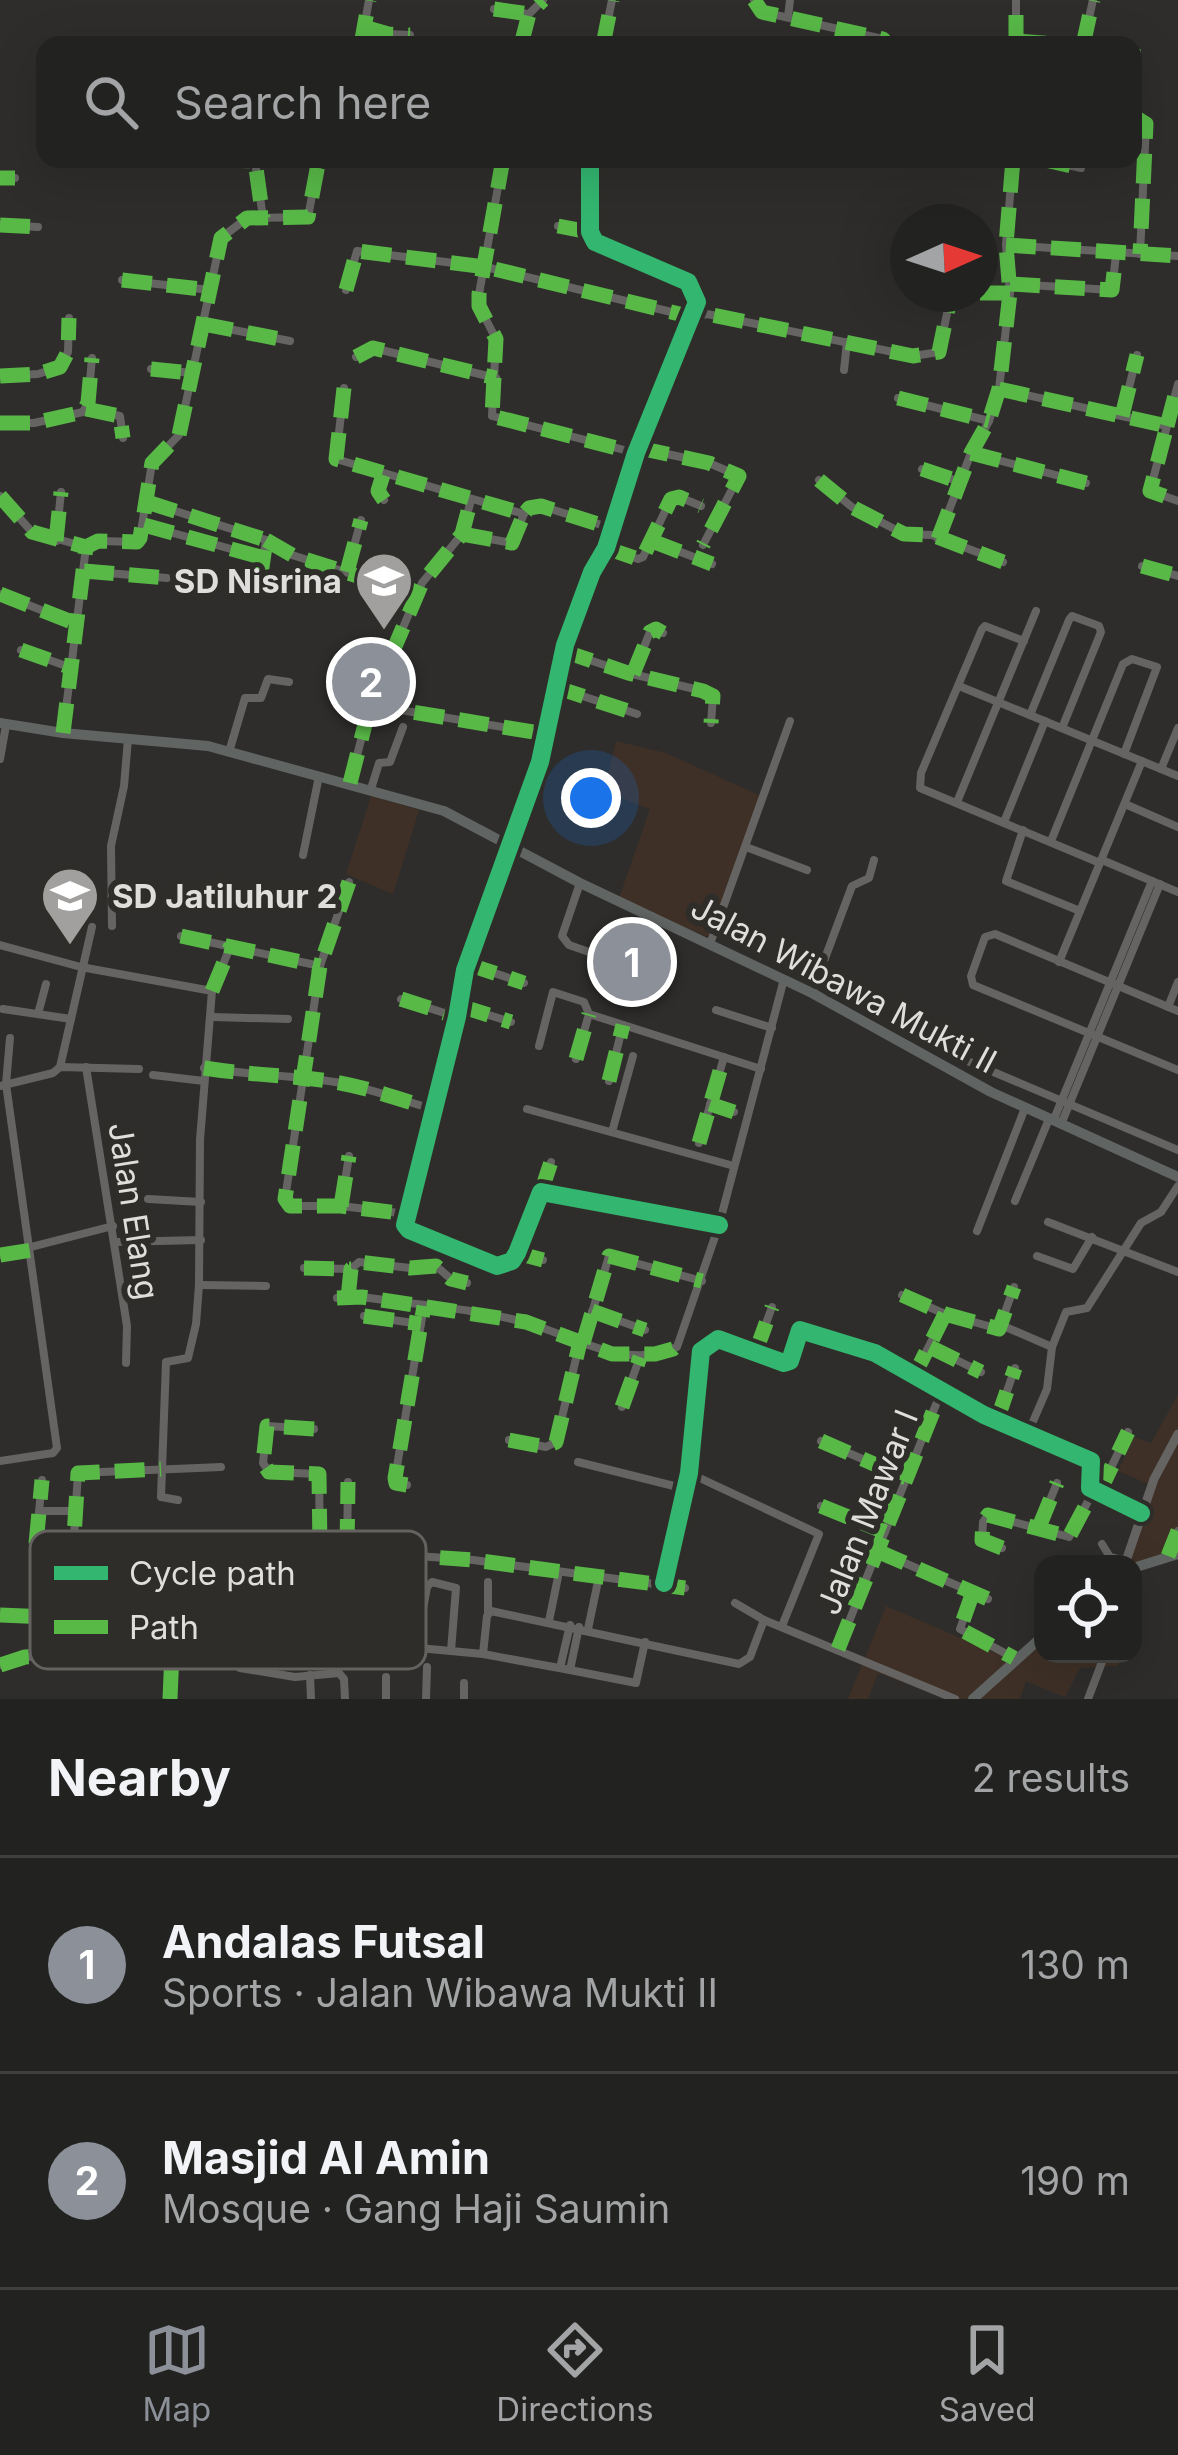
<!DOCTYPE html>
<meta charset="utf-8">
<style>
:root{--surface:#222220;--page:#2e2f2d;--text:#f1f3f6;--muted:#a2a4a5;--line:#3f3f3e;--accent:#8c9099}
body{margin:0;font-family:Inter,sans-serif;background:var(--page);color:var(--text)}
.controls{position:absolute;right:36px;bottom:36px;display:grid;overflow:hidden;border-radius:24px;box-shadow:0 12px 48px #0002}
.controls button{width:108px;height:108px;display:grid;place-items:center;padding:0;border:0;border-bottom:3px solid var(--line);background:var(--surface);color:var(--text);font:60px sans-serif}
.compass{position:absolute;left:890px;top:204px;width:108px;height:108px;border-radius:50%;background:var(--surface);box-shadow:0 12px 48px #0002;rotate:87deg}
.you{position:absolute;left:591px;top:798px;width:42px;height:42px;margin:-30px;border:9px solid #fff;border-radius:50%;background:#1a73e8;box-shadow:0 0 0 18px #1a73e833}
.badge{display:grid;place-items:center;width:78px;height:78px;border-radius:50%;background:var(--accent);color:#fff;font-size:39px;font-weight:700}
.pin{position:absolute;translate:-50% -50%;border:6px solid #fff;box-shadow:0 3px 12px #0006}
.list{margin:0;padding:0;list-style:none}
h2{display:flex;justify-content:space-between;align-items:center;height:156px;margin:0;padding:0 48px;font-size:51px}
h2 small{font-size:39px;font-weight:400;color:var(--muted)}
.list li{display:grid;grid-template-columns:78px 1fr auto;gap:36px;align-items:center;box-sizing:border-box;height:216px;padding:0 48px;border-top:3px solid var(--line)}
.list b{display:block;font-size:45px;white-space:nowrap}
.list p{margin:0;font-size:39px;white-space:nowrap;color:var(--muted)}
.list em{font-size:39px;font-style:normal;color:var(--muted)}
.icon{flex:none;width:66px;height:66px;fill:none;stroke:currentColor;stroke-width:2;stroke-linecap:round;stroke-linejoin:round}
.map{position:relative;flex:none;width:1178px;height:1699px;overflow:hidden}
.search{position:absolute;background:var(--surface);box-shadow:0 12px 48px #0002;left:36px;right:36px;top:36px;height:132px;display:flex;align-items:center;gap:30px;box-sizing:border-box;padding:0 42px;border-radius:24px;color:var(--muted);font-size:45px}
.sheet{height:588px;background:var(--surface)}
nav{display:flex;justify-content:space-around;align-items:center;box-sizing:border-box;height:168px;border-top:3px solid var(--line);background:var(--surface);font-size:33px;color:var(--muted)}
nav a{display:grid;justify-items:center;gap:6px}
nav .on{color:var(--accent)}
.map>svg:first-child{display:block}
</style>
<div class="map">
<svg width="1178" height="1699" viewBox="0 0 1178 1699">
<rect width="100%" height="100%" fill="#2e2d2b"/>
<!-- commercial -->
<g fill="#3e3026">
<path d="M616,741L666,753L765,798L716,940L618,901L650,809L604,791Z"/>
<path d="M371,796L419,810L393,894L346,874Z"/>
<path d="M1178,1395V1552L1141,1562L1133,1599V1564H1097L1103,1555L1127,1559L1151,1485L1118,1471L1134,1437L1151,1443Z"/>
<path d="M886,1606L1010,1659L1043,1633V1654H1121L1118,1666L1080,1668L1065,1697L1026,1681L1020,1699H948L878,1673L868,1699H848Z"/>
</g>
<g fill="none" stroke-linecap="round" stroke-linejoin="round">
<!-- minor -->
<g stroke="#656462" stroke-width="8">
<path d="M754,0L762,12L883,39L888,45"/>
<path d="M494,9L528,14"/>
<path d="M788,17L790,0"/>
<path d="M364,27L388,34L410,35"/>
<path d="M1016,41L1068,45"/>
<path d="M1016,44V0"/>
<path d="M361,45L369,0"/>
<path d="M521,45L529,14L543,0"/>
<path d="M603,45L612,0"/>
<path d="M1083,45L1093,0"/>
<path d="M1133,49V73"/>
<path d="M1133,116L1146,124L1140,254"/>
<path d="M503,159L479,294V306L496,339L492,416L636,453"/>
<path d="M590,159V232L595,242L688,282L697,302L636,453L606,548L592,572L565,645L540,762L465,970L457,1017L405,1225L409,1230L497,1266L512,1261L517,1253L541,1192L719,1225"/>
<path d="M1041,159L1081,168"/>
<path d="M220,160L255,161L263,218"/>
<path d="M0,178H15"/>
<path d="M0,225L38,227"/>
<path d="M558,226L590,232"/>
<path d="M1006,245L1178,256"/>
<path d="M122,280L210,290"/>
<path d="M1010,284L1112,290L1116,255"/>
<path d="M346,290L357,251L486,267L692,317L707,314L913,356L939,352L950,299L954,294"/>
<path d="M980,293H1010"/>
<path d="M203,324L290,341"/>
<path d="M356,357L373,348L496,378"/>
<path d="M151,369L192,373"/>
<path d="M844,370L847,342"/>
<path d="M0,376L38,374L60,367L68,352L69,318"/>
<path d="M344,388L336,459L524,514L529,508L541,506L611,528"/>
<path d="M999,389L1167,426L1150,491L1178,501"/>
<path d="M898,398L989,421"/>
<path d="M86,409L120,416L123,438"/>
<path d="M1122,416L1137,355"/>
<path d="M0,423H34L83,412L88,403L92,358"/>
<path d="M1167,426L1178,384"/>
<path d="M639,448L709,463L739,476L703,545"/>
<path d="M971,453L1086,483"/>
<path d="M922,469L960,482"/>
<path d="M383,475L378,491L384,500"/>
<path d="M819,480L852,507L904,534L932,535L1003,562"/>
<path d="M0,496L32,532L86,547"/>
<path d="M147,502L266,540L261,574"/>
<path d="M144,525L264,558"/>
<path d="M462,534L512,543L524,514"/>
<path d="M938,539L971,453L989,421L999,389L1010,293L1006,245L1013,159"/>
<path d="M266,540L292,555L417,595"/>
<path d="M56,541L61,492"/>
<path d="M652,541L712,564"/>
<path d="M606,548L638,559L643,557L671,499L679,497L701,506"/>
<path d="M1142,566L1178,576"/>
<path d="M84,571L167,578"/>
<path d="M347,572L361,520"/>
<path d="M0,594L77,624"/>
<path d="M1024,641L985,626L982,629L921,773L920,788L1100,863"/>
<path d="M21,650L72,668"/>
<path d="M563,651L628,673L703,691L713,696L711,723"/>
<path d="M633,674L650,632L656,629L663,633"/>
<path d="M959,686L1178,776"/>
<path d="M555,687L637,714"/>
<path d="M370,705L545,734"/>
<path d="M1030,715L1069,620L1072,616L1099,626L1101,632L1062,728"/>
<path d="M63,733L86,547L98,541L137,542L140,538L152,463L179,435L221,238L247,218L308,217L319,159"/>
<path d="M229,752L245,698H261L268,679L289,682"/>
<path d="M0,759L6,725"/>
<path d="M1161,769L1178,728"/>
<path d="M350,783L370,705L422,583L462,534L471,500"/>
<path d="M371,789L379,763L390,762L403,727"/>
<path d="M957,802L1036,611"/>
<path d="M1125,804L1178,827"/>
<path d="M1004,822L1045,721"/>
<path d="M1023,830L1006,881L1080,911"/>
<path d="M1051,841L1123,664L1132,659L1157,667L1124,754"/>
<path d="M746,847L807,870"/>
<path d="M303,855L319,776"/>
<path d="M1102,860L1178,892"/>
<path d="M349,882L320,966L285,1199L290,1206H341L407,1214"/>
<path d="M580,883L562,936L569,945L592,953"/>
<path d="M112,926L111,846L124,786L128,739"/>
<path d="M181,936L320,966"/>
<path d="M710,944L790,721"/>
<path d="M0,945L81,967L212,991L200,1140L199,1285L196,1324L188,1358L166,1362L161,1497L178,1500"/>
<path d="M1059,962L1142,761"/>
<path d="M467,964L524,983"/>
<path d="M212,991L231,945"/>
<path d="M812,993L852,886L869,878L874,860"/>
<path d="M401,999L457,1017"/>
<path d="M460,1006L511,1022"/>
<path d="M1168,1007L1178,982"/>
<path d="M3,1009L71,1019"/>
<path d="M716,1010L772,1028"/>
<path d="M1178,1011L995,934L985,937L971,976L973,985L1178,1070"/>
<path d="M38,1014L46,984"/>
<path d="M212,1017L288,1019"/>
<path d="M539,1046L553,992L584,1002L589,1014L761,1069"/>
<path d="M951,1054L1178,1150"/>
<path d="M576,1059L589,1014"/>
<path d="M60,1067L92,927"/>
<path d="M86,1067L127,1326L126,1363"/>
<path d="M204,1068C248,1075 290,1075 335,1082C369,1088 402,1100 435,1110"/>
<path d="M153,1075L204,1081"/>
<path d="M609,1081L623,1025"/>
<path d="M0,1086L53,1073L60,1067L139,1069"/>
<path d="M710,1104L734,1112"/>
<path d="M527,1109L734,1166"/>
<path d="M1054,1119L1152,881"/>
<path d="M1062,1122L1160,884"/>
<path d="M612,1132L633,1056"/>
<path d="M699,1143L724,1057"/>
<path d="M541,1192L551,1162"/>
<path d="M148,1199L201,1202"/>
<path d="M1015,1201L1049,1119"/>
<path d="M341,1206L349,1156"/>
<path d="M1048,1222L1178,1272"/>
<path d="M977,1231L1025,1108"/>
<path d="M116,1242L201,1240"/>
<path d="M517,1253L543,1260"/>
<path d="M0,1255L113,1226"/>
<path d="M1037,1256L1073,1269L1092,1237"/>
<path d="M304,1268L351,1269"/>
<path d="M199,1285L266,1286"/>
<path d="M902,1295L945,1314L914,1376"/>
<path d="M337,1298L362,1297C416,1305 474,1308 527,1323C577,1337 624,1371 677,1347L719,1225L784,979"/>
<path d="M348,1298L351,1269L359,1262L410,1268L436,1266L451,1279L467,1283"/>
<path d="M592,1311L645,1330"/>
<path d="M945,1314L999,1329L1014,1287"/>
<path d="M364,1316L421,1324"/>
<path d="M1008,1328L1052,1347"/>
<path d="M583,1343L609,1256L702,1281"/>
<path d="M930,1347L981,1372"/>
<path d="M756,1351L772,1307"/>
<path d="M622,1407L640,1357"/>
<path d="M997,1420L1015,1368"/>
<path d="M314,1429L267,1426L263,1463L269,1472L319,1474L320,1549"/>
<path d="M1028,1433L1047,1389L1052,1347L1066,1312L1087,1308L1141,1223L1161,1212L1178,1186"/>
<path d="M509,1440L546,1447L556,1442L580,1342"/>
<path d="M821,1441L906,1478"/>
<path d="M0,1461L53,1453L57,1448L6,1084L10,1038"/>
<path d="M578,1462L686,1489"/>
<path d="M689,1473L819,1534L782,1626"/>
<path d="M407,1485L396,1483L395,1478L424,1306"/>
<path d="M1099,1493L1128,1432"/>
<path d="M821,1506L885,1532"/>
<path d="M41,1511H73"/>
<path d="M1039,1527L1057,1483"/>
<path d="M36,1544L42,1480"/>
<path d="M1102,1544L1110,1557L1126,1561"/>
<path d="M1002,1548L982,1540L983,1522L988,1515L1069,1537L1094,1490"/>
<path d="M347,1549L348,1482"/>
<path d="M877,1551L988,1599"/>
<path d="M1168,1556L1178,1531"/>
<path d="M664,1583L689,1473L701,1351L718,1339L784,1363L790,1361L800,1330L875,1353L984,1415L1091,1461L1090,1488L1141,1513"/>
<path d="M973,1593L960,1629L1014,1658"/>
<path d="M735,1603L764,1620L955,1699"/>
<path d="M488,1612V1582"/>
<path d="M0,1615L125,1620L230,1608L294,1611L314,1607L319,1599L320,1549L473,1560L685,1588"/>
<path d="M69,1616L78,1473L221,1467"/>
<path d="M549,1621L558,1577"/>
<path d="M375,1622L377,1551"/>
<path d="M588,1629L597,1586"/>
<path d="M397,1646L483,1654L570,1670L579,1627"/>
<path d="M416,1647L427,1587L432,1582L456,1588L451,1651"/>
<path d="M838,1649L941,1392"/>
<path d="M483,1654L487,1616L491,1611L739,1664L750,1657L764,1620"/>
<path d="M0,1665L25,1657L81,1655"/>
<path d="M240,1668L295,1677L339,1673L344,1679L345,1699"/>
<path d="M560,1668L570,1625"/>
<path d="M570,1670L636,1683L645,1642"/>
<path d="M310,1675L311,1699"/>
<path d="M464,1683V1699"/>
<path d="M170,1699L177,1536"/>
<path d="M386,1699V1677"/>
<path d="M426,1699L427,1667"/>
<path d="M1088,1699L1105,1654"/>
</g>
<!-- tertiary -->
<path stroke="#656462" stroke-width="9" d="M1125,1564L1154,1479L1178,1434"/>
<!-- secondary -->
<g stroke="#606462" stroke-width="10">
<path d="M0,723L63,733L208,746L444,811L580,883L812,993L991,1092L1178,1177"/>
<path d="M1133,1568L1178,1554"/>
<path d="M973,1699L1043,1636"/>
</g>
<!-- quiet -->
<g stroke="#58b947" stroke-width="15" stroke-dasharray="30 15" stroke-linecap="butt">
<path d="M754,0L762,12L883,39L888,45"/>
<path d="M494,9L529,14"/>
<path d="M364,27L388,34L410,35"/>
<path d="M1016,41L1068,45"/>
<path d="M361,45L369,0"/>
<path d="M521,45L529,14L543,0"/>
<path d="M603,45L612,0"/>
<path d="M1016,45V0"/>
<path d="M1083,45L1093,0"/>
<path d="M1133,49V73"/>
<path d="M1133,116L1146,124L1140,254"/>
<path d="M503,159L479,294V306L496,339L492,416L636,453"/>
<path d="M1041,159L1081,168"/>
<path d="M220,160L255,161L263,218"/>
<path d="M0,178H15"/>
<path d="M0,225L38,227"/>
<path d="M558,226L590,232"/>
<path d="M1006,245L1178,256"/>
<path d="M122,280L210,290"/>
<path d="M1010,284L1112,290L1116,255"/>
<path d="M346,290L357,251L486,267L692,317L707,314L913,356L939,352L950,299L954,294"/>
<path d="M980,293H1010"/>
<path d="M203,324L290,341"/>
<path d="M356,357L373,348L496,378"/>
<path d="M151,369L192,373"/>
<path d="M0,376L38,374L60,367L68,352L69,318"/>
<path d="M344,388L336,459L524,514L529,508L541,506L611,528"/>
<path d="M999,389L1167,426L1150,491L1178,501"/>
<path d="M898,398L989,421"/>
<path d="M86,409L120,416L123,438"/>
<path d="M1122,416L1137,355"/>
<path d="M0,423H34L83,412L88,403L92,358"/>
<path d="M1167,426L1178,384"/>
<path d="M639,448L709,463L739,476L703,545"/>
<path d="M971,453L1086,483"/>
<path d="M922,469L960,482"/>
<path d="M383,475L378,491L384,500"/>
<path d="M819,480L852,507L904,534L932,535L1003,562"/>
<path d="M0,496L32,532L86,547"/>
<path d="M147,502L266,540L261,574"/>
<path d="M144,525L264,558"/>
<path d="M462,534L512,543L524,514"/>
<path d="M938,539L971,453L989,421L999,389L1010,293L1006,245L1013,159"/>
<path d="M266,540L292,555L417,595"/>
<path d="M56,541L61,492"/>
<path d="M652,541L712,564"/>
<path d="M606,548L638,559L643,557L671,499L679,497L701,506"/>
<path d="M1142,566L1178,576"/>
<path d="M84,571L167,578"/>
<path d="M347,572L361,520"/>
<path d="M0,594L77,624"/>
<path d="M21,650L72,668"/>
<path d="M563,651L628,673L703,691L713,696L711,723"/>
<path d="M633,674L650,632L656,629L663,633"/>
<path d="M555,687L637,714"/>
<path d="M370,705L545,734"/>
<path d="M63,733L86,547L98,541L137,542L140,538L152,463L179,435L221,238L247,218L308,217L319,159"/>
<path d="M350,783L370,705L422,583L462,534L471,500"/>
<path d="M349,882L320,966L285,1199L290,1206H341L407,1214"/>
<path d="M181,936L320,966"/>
<path d="M467,964L524,983"/>
<path d="M212,991L231,945"/>
<path d="M401,999L457,1017"/>
<path d="M460,1006L511,1022"/>
<path d="M576,1059L589,1014"/>
<path d="M204,1068C248,1075 290,1075 335,1082C369,1088 402,1100 435,1110"/>
<path d="M609,1081L623,1025"/>
<path d="M710,1104L734,1112"/>
<path d="M699,1143L724,1057"/>
<path d="M541,1192L551,1162"/>
<path d="M341,1206L349,1156"/>
<path d="M517,1253L543,1260"/>
<path d="M0,1255L32,1250"/>
<path d="M304,1268L351,1269"/>
<path d="M902,1295L945,1314L914,1376"/>
<path d="M337,1298L362,1297L526,1322L612,1354H655L673,1349L681,1341"/>
<path d="M348,1298L351,1269L359,1262L410,1268L436,1266L451,1279L467,1283"/>
<path d="M592,1311L645,1330"/>
<path d="M945,1314L999,1329L1014,1287"/>
<path d="M364,1316L421,1324"/>
<path d="M583,1343L609,1256L702,1281"/>
<path d="M930,1347L981,1372"/>
<path d="M756,1351L772,1307"/>
<path d="M622,1407L640,1357"/>
<path d="M997,1420L1015,1368"/>
<path d="M314,1429L267,1426L263,1463L269,1472L319,1474L320,1549"/>
<path d="M509,1440L546,1447L556,1442L580,1342"/>
<path d="M821,1441L906,1478"/>
<path d="M407,1485L396,1483L395,1478L424,1306"/>
<path d="M1099,1493L1128,1432"/>
<path d="M821,1506L885,1532"/>
<path d="M1039,1527L1057,1483"/>
<path d="M36,1544L42,1480"/>
<path d="M1002,1548L982,1540L983,1522L988,1515L1069,1537L1094,1490"/>
<path d="M347,1549L348,1482"/>
<path d="M877,1551L988,1599"/>
<path d="M1168,1556L1178,1531"/>
<path d="M973,1592L960,1629L1014,1658"/>
<path d="M0,1615L125,1620L230,1608L294,1611L314,1607L319,1599L320,1549L473,1560L685,1588"/>
<path d="M69,1616L78,1473L161,1469"/>
<path d="M375,1622L377,1551"/>
<path d="M838,1649L941,1392"/>
<path d="M0,1665L25,1657L81,1655"/>
<path d="M170,1699L177,1536"/>
</g>
<!-- cycleway casing -->
<g stroke="#2f2d2a" stroke-width="26">
<g id="cycleway">
<path d="M590,159V232L595,242L688,282L697,302L636,453L606,548L592,572L565,645L540,762L465,970L457,1017L405,1225L409,1230L497,1266L512,1261L517,1253L541,1192L719,1225"/>
<path d="M664,1583L689,1473L701,1351L718,1339L784,1363L790,1361L800,1330L875,1353L984,1415L1091,1461L1090,1488L1141,1513"/>
</g>
</g>
<!-- cycleway -->
<use href="#cycleway" stroke="#33b770" stroke-width="18"/>
</g>
<!-- icons -->
<defs>
<g id="school-pin" transform="scale(3)"><path d="M0 17L-7.5 6A9.5 9.5 0 1 1 7.5 6Z" fill="#a1a09e" stroke="#2f2d2a"/><path d="M0-5L7-2L0 1L-7-2ZM-4 1L0 2.5L4 1V4Q0 6-4 4Z" fill="#fff"/></g>
</defs>
<g fill-rule="evenodd">
<use href="#school-pin" x="384" y="581"/>
<use href="#school-pin" x="70" y="896"/>
</g>
<g text-anchor="middle" stroke-width="12" stroke-linejoin="round" paint-order="stroke">
<!-- poi labels -->
<g font-size="33" font-weight="bold" fill="#dfdedc" stroke="#2f2d2a" text-anchor="end">
<text x="342" y="593">SD Nisrina</text>
<text x="112" y="908" text-anchor="start">SD Jatiluhur 2</text>
</g>
<!-- street labels -->
<g font-size="33" fill="#dfdedc" stroke="#2f2d2a">
<text transform="translate(844 984) rotate(28)" y="12">Jalan Wibawa Mukti II</text>
<text transform="translate(134 1211) rotate(81)" y="12">Jalan Elang</text>
<text transform="translate(867 1512) rotate(-68)" y="12">Jalan Mawar I</text>
</g>
</g>
<!-- legend -->
<rect x="30" y="1531" width="396" height="138" rx="18" fill="#2f2d2a" stroke="#64625f" stroke-width="3"/>
<rect x="54" y="1566" width="54" height="14" fill="#33b770"/>
<rect x="54" y="1620" width="54" height="14" fill="#58b947"/>
<g font-size="33" fill="#dfdedc">
<text x="129" y="1585">Cycle path</text>
<text x="129" y="1639">Path</text>
</g>
</svg>
<div class="controls">
<button><svg class="icon" aria-label="locate" viewBox="0 0 24 24"><circle cx="12" cy="12" r="6"/><path d="M12 2v4M12 18v4M2 12h4M18 12h4"/></svg></button>
</div>
<svg class="compass" viewBox="-18 -18 36 36"><path d="M0-13l5 13h-10z" fill="#e53935"/><path d="M0 13l5-13h-10z" fill="#a2a4a5"/></svg>
<div class="you"></div>
<div class="pin badge" style="left:632px;top:962px">1</div>
<div class="pin badge" style="left:371px;top:682px">2</div>
<div class="search"><svg class="icon" aria-label="search" viewBox="0 0 24 24"><circle cx="10" cy="10" r="6"/><path d="M15 15l6 6"/></svg>Search here</div>
</div>
<section class="sheet">
<h2>Nearby<small>2 results</small></h2>
<ul class="list">
<li><span class="badge">1</span><div><b>Andalas Futsal</b><p>Sports · Jalan Wibawa Mukti II</p></div><em>130 m</em></li>
<li><span class="badge">2</span><div><b>Masjid Al Amin</b><p>Mosque · Gang Haji Saumin</p></div><em>190 m</em></li>
</ul>
</section>
<nav>
<a class="on"><svg class="icon" aria-label="map" viewBox="0 0 24 24"><path d="M3 6l6-2 6 2 6-2v14l-6 2-6-2-6 2zM9 4v14M15 6v14"/></svg>Map</a>
<a><svg class="icon" aria-label="directions" viewBox="0 0 24 24"><path d="M12 3l9 9-9 9-9-9zM9 14v-3h6M13 9l2 2-2 2"/></svg>Directions</a>
<a><svg class="icon" aria-label="saved" viewBox="0 0 24 24"><path d="M7 4h10v16l-5-4-5 4z"/></svg>Saved</a>
</nav>
